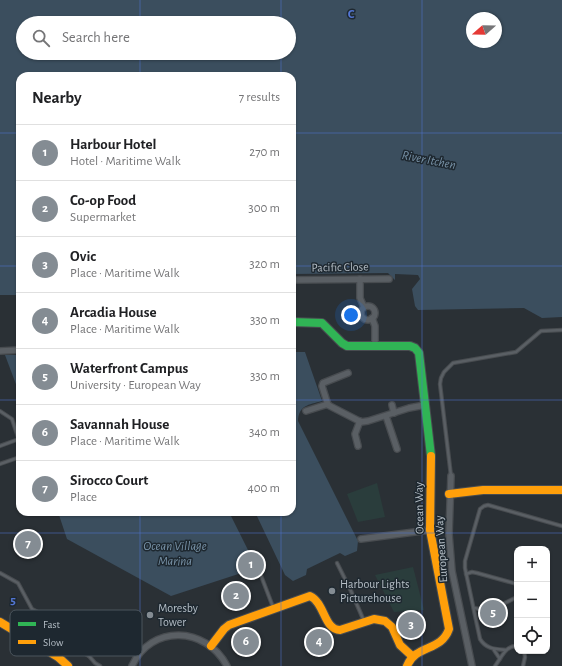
<!DOCTYPE html>
<meta charset="utf-8">
<style>
:root{--surface:#fff;--page:#f6f6f6;--text:#202124;--muted:#757577;--line:#e0e0e0;--accent:#848c93}
body{margin:0;font-family:"Alegreya Sans",sans-serif;background:var(--page);color:var(--text)}
.controls{position:absolute;right:12px;bottom:12px;display:grid;overflow:hidden;border-radius:8px;box-shadow:0 1px 3px #0004}
.controls button{width:36px;height:36px;display:grid;place-items:center;padding:0;border:0;border-bottom:1px solid var(--line);background:var(--surface);color:var(--text);font:20px sans-serif}
.compass{position:absolute;left:466px;top:12px;width:36px;height:36px;border-radius:50%;background:var(--surface);box-shadow:0 1px 3px #0004;rotate:250deg}
.you{position:absolute;left:351px;top:315px;width:14px;height:14px;margin:-10px;border:3px solid #fff;border-radius:50%;background:#1a73e8;box-shadow:0 0 0 6px #1a73e833}
.badge{display:grid;place-items:center;width:26px;height:26px;border-radius:50%;background:var(--accent);color:#fff;font-size:13px;font-weight:700}
.pin{position:absolute;translate:-50% -50%;border:2px solid #fff;box-shadow:0 1px 4px #0006}
.list{margin:0;padding:0;list-style:none}
h2{display:flex;justify-content:space-between;align-items:center;height:52px;margin:0;padding:0 16px;font-size:17px}
h2 small{font-size:13px;font-weight:400;color:var(--muted)}
.list li{display:grid;grid-template-columns:26px 1fr auto;gap:12px;align-items:center;box-sizing:border-box;height:56px;padding:0 16px;border-top:1px solid var(--line)}
.list b{display:block;font-size:15px;white-space:nowrap}
.list p{margin:0;font-size:13px;white-space:nowrap;color:var(--muted)}
.list em{font-size:13px;font-style:normal;color:var(--muted)}
.icon{flex:none;width:22px;height:22px;fill:none;stroke:currentColor;stroke-width:2;stroke-linecap:round;stroke-linejoin:round}
.map{position:relative;flex:none;width:562px;height:666px;overflow:hidden}
.search{position:absolute;background:var(--surface);box-shadow:0 1px 3px #0004;left:16px;top:16px;width:280px;height:44px;display:flex;align-items:center;gap:10px;box-sizing:border-box;padding:0 14px;border-radius:22px;color:var(--muted);font-size:15px}
.panel{position:absolute;background:var(--surface);box-shadow:0 1px 3px #0004;left:16px;top:72px;width:280px;height:444px;border-radius:12px}
.map>svg:first-child{display:block}
</style>
<div class="map">
<svg width="562" height="666" viewBox="0 0 562 666">
<rect width="100%" height="100%" fill="#2a3035"/>
<!-- green -->
<g fill="#2a3d3c">
<path d="M377,483L385,517L358,522L347,494Z"/>
<path d="M413,567L424,610L394,612L375,575Z"/>
</g>
<!-- water -->
<g fill="#3b4e5e" fill-rule="evenodd">
<path d="M0,0H562V317L542,318L524,308L418,310L415,306L412,289L420,279L418,275L395,274V280L388,273L292,274V76H20V295H0ZM472,18H496V42H472ZM23,23H289V53H23Z"/>
<path d="M292,352H305L322,401C308,405 299,405 298,421L358,541L357,551L345,556L340,553L307,569L306,575L293,581L285,575L255,512H292Z"/>
<path d="M5,355H20V386L17,387Z"/>
<path d="M58,512H229L257,568L171,596L67,539Z"/>
</g>
<g fill="none" stroke-linecap="round" stroke-linejoin="round">
<!-- lane casing -->
<g stroke="#484c50" stroke-width="4.5">
<g id="lane">
<path d="M18,324H20"/>
<path d="M0,411L12,419L20,443"/>
<path d="M0,446L19,439"/>
<path d="M0,464L20,457"/>
<path d="M451,476L440,384L441,378L444,372L453,363L516,352L541,331L562,330"/>
<path d="M252,552L273,607"/>
<path d="M337,563L351,591L364,621"/>
<path d="M0,573L18,583L32,609L82,636"/>
<path d="M466,574L472,572L477,573L517,584"/>
<path d="M474,608L489,611L517,597"/>
<path d="M106,622L121,630L125,623"/>
<path d="M103,627L108,618"/>
<path d="M104,628L89,656L76,648L91,620L136,646L141,651"/>
<path d="M494,650L500,659"/>
<path d="M506,650C495,649 486,649 480,639L465,568V561L480,509L484,506L488,505L562,526"/>
<path d="M89,656L95,663L100,666"/>
<path d="M495,666C501,658 506,645 517,646"/>
<path d="M523,666L525,657L524,651"/>
</g>
</g>
<!-- street casing -->
<g stroke="#484c50" stroke-width="8">
<g id="street">
<path d="M360,279V298L364,307"/>
<path d="M292,280L389,279"/>
<circle cx="368" cy="313" r="7"/>
<path d="M372,318L375,326V346"/>
<path d="M0,351L20,350"/>
<path d="M348,373L323,383L322,386L328,405L361,422L368,421L409,408L425,405"/>
<path d="M392,405L394,413"/>
<path d="M306,411L328,404"/>
<path d="M386,416L397,449"/>
<path d="M358,446L355,434L360,421"/>
<path d="M451,476L449,534L452,571L472,666"/>
<path d="M361,539L430,530"/>
<path d="M132,666C151,624 206,626 227,666"/>
</g>
</g>
<!-- fast casing -->
<g stroke="#484c50" stroke-width="10">
<path id="fast" d="M292,322L322,323L342,343L347,346H410L415,348L419,353L431,456"/>
</g>
<!-- slow casing -->
<g stroke="#484c50" stroke-width="10">
<g id="slow">
<path d="M449,494L483,490H562"/>
<path d="M0,622L58,657L68,666"/>
<path d="M211,646L224,629L229,625L310,596C325,603 324,630 340,630L374,619L385,621L392,627L400,645L412,656"/>
<path d="M407,666C416,644 441,652 449,629L430,530L431,456"/>
</g>
</g>
<!-- lane -->
<use href="#lane" stroke="#5a5f64" stroke-width="2.5"/>
<!-- street -->
<use href="#street" stroke="#5a5f64" stroke-width="5.5"/>
<!-- fast -->
<use href="#fast" stroke="#30b455" stroke-width="8"/>
<!-- slow -->
<use href="#slow" stroke="#ff9f0a" stroke-width="8"/>
</g>
<!-- grid -->
<path fill="none" stroke="#5275d2" stroke-width="1" stroke-opacity="0.55" d="M140,0V23M281,0V23M422,0V666M140,53V76M281,53V76M0,133H20M292,133H562M0,266H20M292,266H562M0,400H20M292,400H562M140,512V666M281,512V666M0,533H562"/>
<!-- markers -->
<g fill="#848c93" stroke="#1e2830" stroke-width="1.5">
<circle cx="332" cy="591" r="4"/>
<circle cx="150" cy="615" r="4"/>
</g>
<g text-anchor="middle" stroke-width="3" stroke-linejoin="round" paint-order="stroke">
<!-- street labels -->
<g font-size="12" fill="#b5bec6" stroke="#1e2830">
<text transform="translate(340 267) rotate(-1)" y="4">Pacific Close</text>
<text transform="translate(419 508) rotate(-91)" y="4">Ocean Way</text>
<text transform="translate(441 549) rotate(-94)" y="4">European Way</text>
</g>
<!-- poi labels -->
<g font-size="12" fill="#b5bec6" stroke="#1e2830" text-anchor="start">
<text x="340" y="588">Harbour Lights<tspan x="340" dy="14">Picturehouse</tspan></text>
<text x="158" y="612">Moresby<tspan x="158" dy="14">Tower</tspan></text>
</g>
<!-- water labels -->
<g font-size="13" font-style="italic" fill="#7892a7" stroke="#1e2830">
<text transform="translate(429 159) rotate(11)" y="5">River Itchen</text>
<text x="175" y="550">Ocean Village<tspan x="175" dy="15">Marina</tspan></text>
</g>
</g>
<!-- legend -->
<rect x="10" y="610" width="132" height="46" rx="6" fill="#1e2830" stroke="#4b555d" stroke-width="1"/>
<rect x="18" y="622" width="18" height="4" fill="#30b455"/>
<rect x="18" y="640" width="18" height="4" fill="#ff9f0a"/>
<g font-size="11" fill="#b5bec6">
<text x="43" y="628">Fast</text>
<text x="43" y="646">Slow</text>
</g>
<g font-size="13" text-anchor="middle" font-weight="bold" fill="#5275d2" stroke="#1e2830" stroke-width="3" stroke-linejoin="round" paint-order="stroke">
<text x="351" y="18">C</text>
<text x="13" y="604">5</text>
</g>
</svg>
<div class="controls">
<button>+</button>
<button>−</button>
<button><svg class="icon" aria-label="locate" viewBox="0 0 24 24"><circle cx="12" cy="12" r="6"/><path d="M12 2v4M12 18v4M2 12h4M18 12h4"/></svg></button>
</div>
<svg class="compass" viewBox="-18 -18 36 36"><path d="M0-13l5 13h-10z" fill="#e53935"/><path d="M0 13l5-13h-10z" fill="#757577"/></svg>
<div class="you"></div>
<div class="pin badge" style="left:251px;top:565px">1</div>
<div class="pin badge" style="left:236px;top:596px">2</div>
<div class="pin badge" style="left:411px;top:625px">3</div>
<div class="pin badge" style="left:319px;top:642px">4</div>
<div class="pin badge" style="left:493px;top:613px">5</div>
<div class="pin badge" style="left:246px;top:642px">6</div>
<div class="pin badge" style="left:28px;top:544px">7</div>
<div class="search"><svg class="icon" aria-label="search" viewBox="0 0 24 24"><circle cx="10" cy="10" r="6"/><path d="M15 15l6 6"/></svg>Search here</div>
<section class="panel">
<h2>Nearby<small>7 results</small></h2>
<ul class="list">
<li><span class="badge">1</span><div><b>Harbour Hotel</b><p>Hotel · Maritime Walk</p></div><em>270 m</em></li>
<li><span class="badge">2</span><div><b>Co-op Food</b><p>Supermarket</p></div><em>300 m</em></li>
<li><span class="badge">3</span><div><b>Ovic</b><p>Place · Maritime Walk</p></div><em>320 m</em></li>
<li><span class="badge">4</span><div><b>Arcadia House</b><p>Place · Maritime Walk</p></div><em>330 m</em></li>
<li><span class="badge">5</span><div><b>Waterfront Campus</b><p>University · European Way</p></div><em>330 m</em></li>
<li><span class="badge">6</span><div><b>Savannah House</b><p>Place · Maritime Walk</p></div><em>340 m</em></li>
<li><span class="badge">7</span><div><b>Sirocco Court</b><p>Place</p></div><em>400 m</em></li>
</ul>
</section>
</div>
